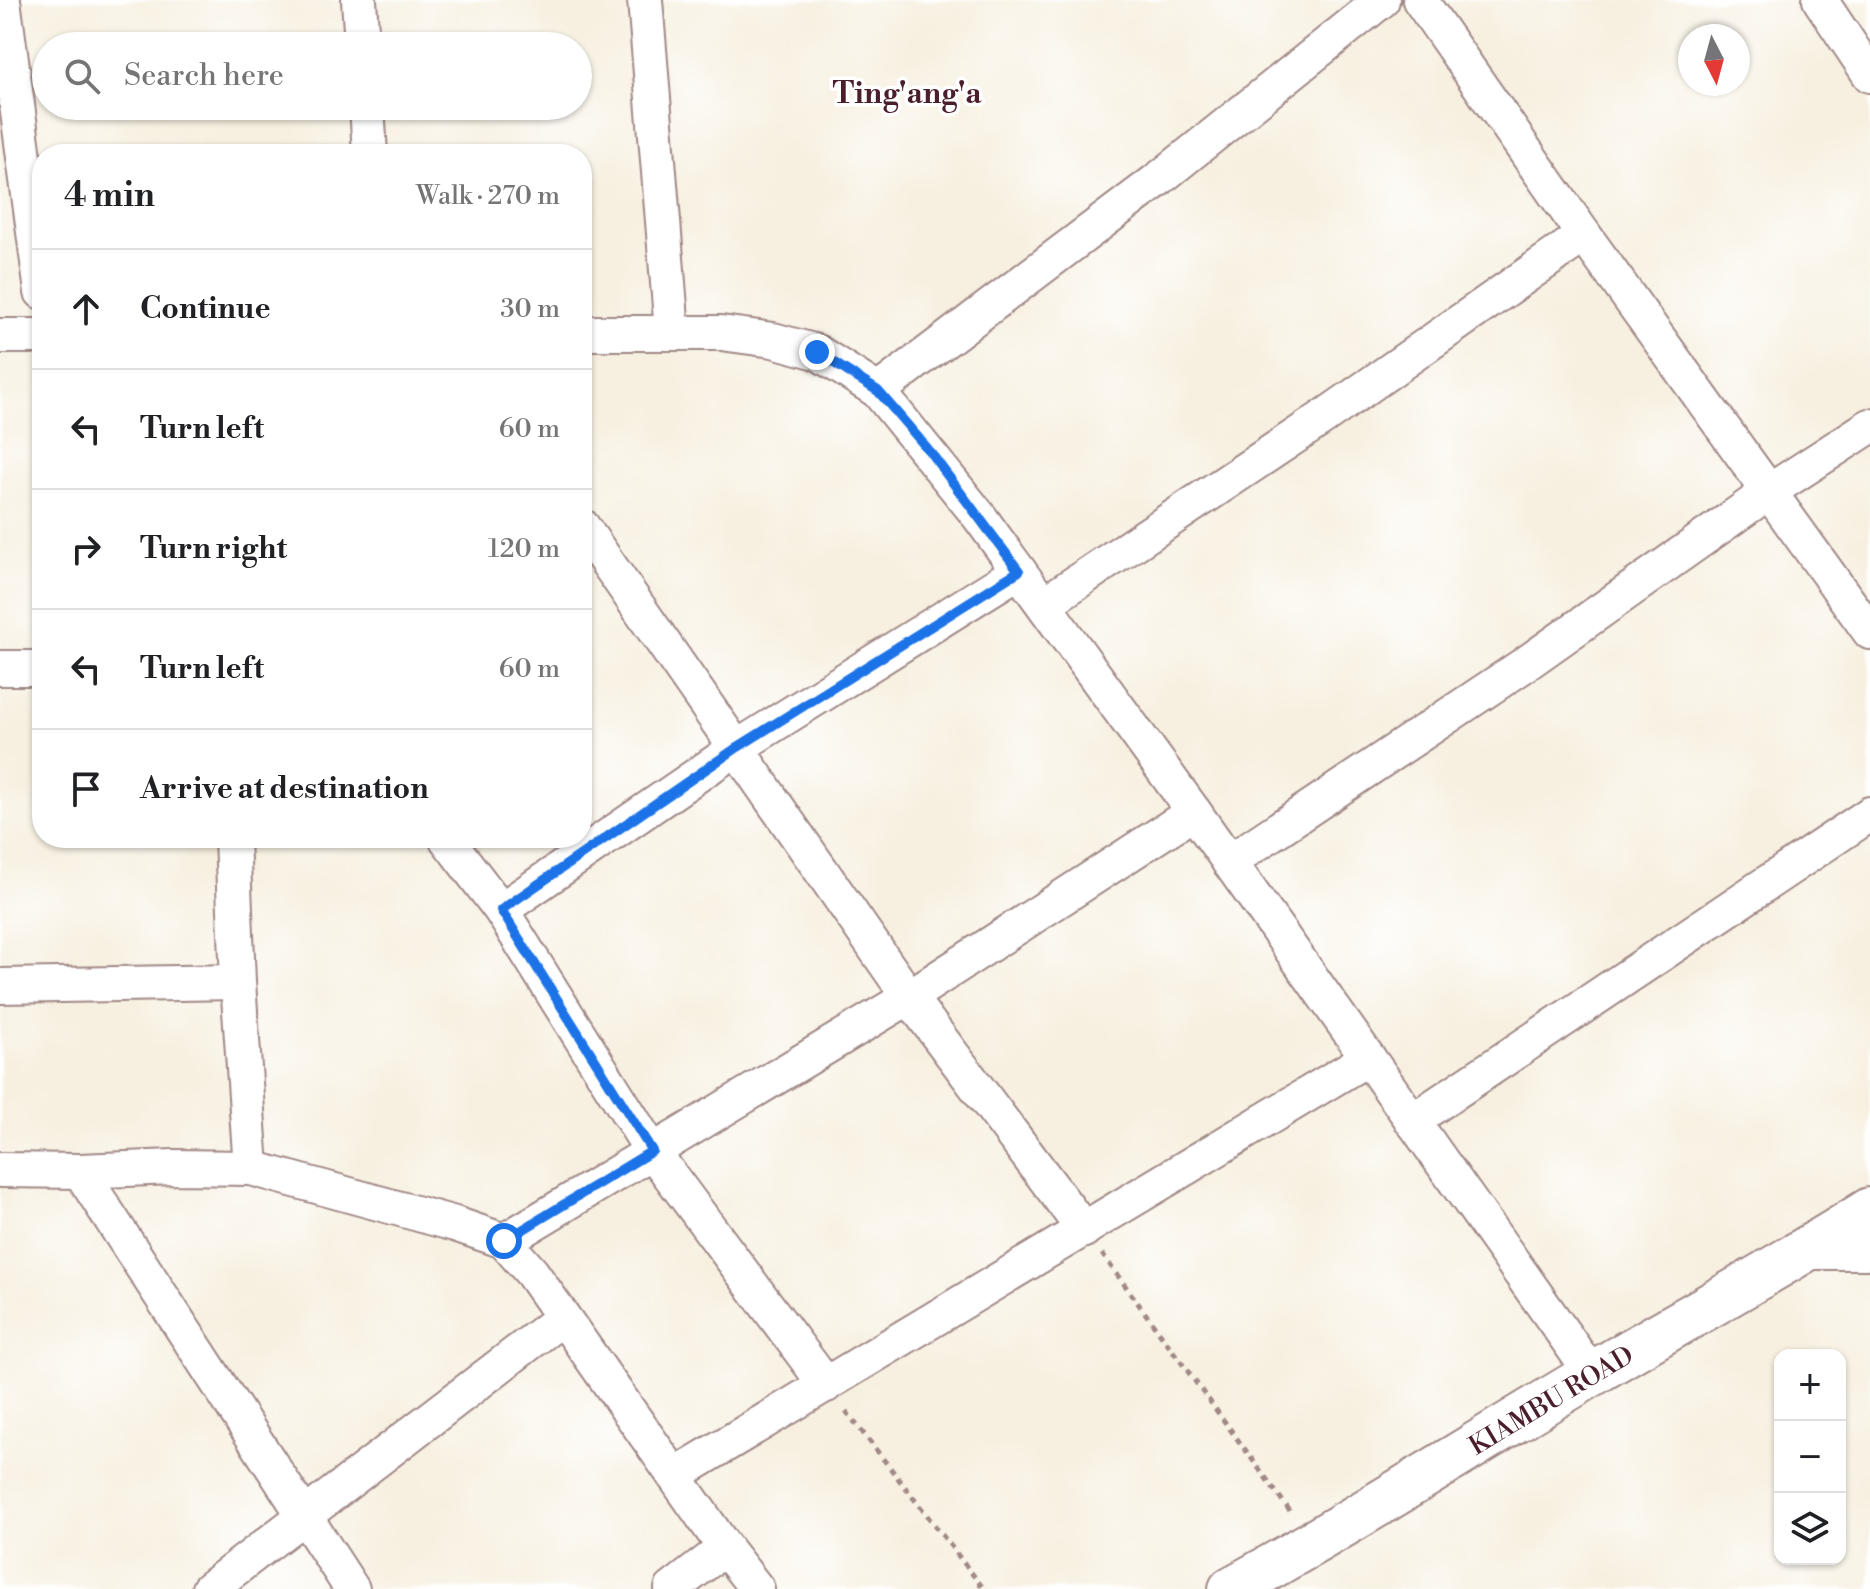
<!DOCTYPE html>
<meta charset="utf-8">
<style>
:root{--surface:#fff;--page:#f6f6f6;--text:#202124;--muted:#757577;--line:#e0e0e0}
body{margin:0;font-family:"Libre Bodoni",serif;background:var(--page);color:var(--text)}
.controls{position:absolute;right:24px;bottom:24px;display:grid;overflow:hidden;border-radius:16px;box-shadow:0 2px 6px #0004}
.controls button{width:72px;height:72px;display:grid;place-items:center;padding:0;border:0;border-bottom:2px solid var(--line);background:var(--surface);color:var(--text);font:40px sans-serif}
.compass{position:absolute;left:1678px;top:24px;width:72px;height:72px;border-radius:50%;background:var(--surface);box-shadow:0 2px 6px #0004;rotate:174deg}
.stop{position:absolute;width:24px;height:24px;margin:-18px;border:6px solid #1a73e8;border-radius:50%;background:#fff}
.stop.end{background:#1a73e8;border-color:#fff;box-shadow:0 2px 8px #0008}
.list{margin:0;padding:0;list-style:none}
h2{display:flex;justify-content:space-between;align-items:center;height:104px;margin:0;padding:0 32px;font-size:34px}
h2 small{font-size:26px;font-weight:400;color:var(--muted)}
.list li{display:grid;grid-template-columns:52px 1fr auto;gap:24px;align-items:center;box-sizing:border-box;height:120px;padding:0 32px;border-top:2px solid var(--line)}
.list b{display:block;font-size:30px;white-space:nowrap}
.list em{font-size:26px;font-style:normal;color:var(--muted)}
.icon{flex:none;width:44px;height:44px;fill:none;stroke:currentColor;stroke-width:2;stroke-linecap:round;stroke-linejoin:round}
.map{position:relative;flex:none;width:1870px;height:1589px;overflow:hidden}
.search{position:absolute;background:var(--surface);box-shadow:0 2px 6px #0004;left:32px;top:32px;width:560px;height:88px;display:flex;align-items:center;gap:20px;box-sizing:border-box;padding:0 28px;border-radius:44px;color:var(--muted);font-size:30px}
.panel{position:absolute;background:var(--surface);box-shadow:0 2px 6px #0004;left:32px;top:144px;width:560px;height:704px;border-radius:32px}
.map>svg:first-child{display:block}
</style>
<div class="map">
<svg width="1870" height="1589" viewBox="0 0 1870 1589">
<rect width="100%" height="100%" fill="#fff"/>
<filter id="ink" filterUnits="userSpaceOnUse"><feTurbulence type="fractalNoise" baseFrequency=".0125" numOctaves="2"/><feDisplacementMap in="SourceGraphic" scale="16" xChannelSelector="R" yChannelSelector="G"/><feConvolveMatrix kernelMatrix="1 2 1 2 8 2 1 2 1" color-interpolation-filters="sRGB"/></filter>
<filter id="wash" filterUnits="userSpaceOnUse"><feTurbulence type="fractalNoise" baseFrequency=".006" numOctaves="4" result="noise"/><feDisplacementMap in="SourceGraphic" scale="32" xChannelSelector="R" yChannelSelector="G"/><feGaussianBlur stdDeviation="1.8" result="paint"/><feColorMatrix in="noise" values="0 0 0 0 0 0 0 0 0 0 0 0 0 0 0 0 0 1.4 0 .05"/><feComposite in="paint" operator="in"/></filter>
<g filter="url(#wash)">
<rect width="100%" height="100%" fill="#f7f0e0"/>
</g>
<g filter="url(#ink)">
<g fill="none" stroke-linecap="round" stroke-linejoin="round">
<!-- street casing -->
<g stroke="#a08886" stroke-width="38">
<g id="street">
<path d="M3,0L42,292"/>
<path d="M359,0L362,46"/>
<path d="M645,0L672,332"/>
<path d="M1420,0L1584,235L1870,632"/>
<path d="M1820,0L1870,75"/>
<path d="M367,106L370,154"/>
<path d="M582,333H721L773,340L817,352L878,391L979,516L1194,812L1592,1374"/>
<path d="M0,336H42"/>
<path d="M878,391L1160,178L1382,0"/>
<path d="M582,526L909,997L1084,1230"/>
<path d="M1044,604L1324,417L1584,235"/>
<path d="M0,668H42"/>
<path d="M232,838L238,982L251,1168"/>
<path d="M446,838L501,910L652,1151L826,1385"/>
<path d="M1229,862L1524,665L1770,491L1870,426"/>
<path d="M501,910L738,747L1019,571"/>
<path d="M0,986L238,982"/>
<path d="M1412,1121L1870,814"/>
<path d="M0,1170L80,1171L173,1167L251,1168L455,1224L504,1241L532,1273L725,1548L757,1589"/>
<path d="M80,1171L352,1589"/>
<path d="M504,1241L909,997L1194,812"/>
<path d="M1805,1252H1870"/>
<path d="M675,1475L1368,1058"/>
<path d="M209,1589L562,1318"/>
<path d="M672,1589L725,1548"/>
</g>
</g>
<!-- secondary casing -->
<g stroke="#a08886" stroke-width="48">
<path id="secondary" d="M1231,1589C1354,1522 1471,1446 1592,1374C1684,1319 1779,1268 1870,1210"/>
</g>
<!-- path -->
<g stroke="#a08886" stroke-width="5" stroke-dasharray="6 6" stroke-linecap="butt">
<path d="M1102,1254L1290,1511"/>
<path d="M846,1411L984,1589"/>
</g>
<!-- street -->
<use href="#street" stroke="#fff" stroke-width="34"/>
<!-- secondary -->
<use href="#secondary" stroke="#fff" stroke-width="44"/>
</g>
</g>
<g fill="none" stroke-linecap="round" stroke-linejoin="round" filter="url(#ink)">
<!-- route -->
<path stroke="#1a73e8" stroke-width="10" d="M504,1241L652,1151L501,910L738,747L1019,571L927,448L878,391L817,352"/>
</g>
<g text-anchor="middle" stroke-width="7" stroke-linejoin="round" paint-order="stroke">
<!-- street labels -->
<g font-size="26" fill="#4a1f2b" stroke="#fff">
<text transform="translate(1551 1400) rotate(-31)" y="9">KIAMBU ROAD</text>
</g>
<!-- quarter labels -->
<g font-size="30" font-weight="bold" fill="#4a1f2b" stroke="#fff">
<text x="907" y="103">Ting'ang'a</text>
</g>
</g>
</svg>
<div class="controls">
<button>+</button>
<button>−</button>
<button><svg class="icon" aria-label="layers" viewBox="0 0 24 24"><path d="M12 4l9 5-9 5-9-5zM3 14l9 5 9-5"/></svg></button>
</div>
<svg class="compass" viewBox="-18 -18 36 36"><path d="M0-13l5 13h-10z" fill="#e53935"/><path d="M0 13l5-13h-10z" fill="#757577"/></svg>
<div class="stop" style="left:504px;top:1241px"></div>
<div class="stop end" style="left:817px;top:352px"></div>
<div class="search"><svg class="icon" aria-label="search" viewBox="0 0 24 24"><circle cx="10" cy="10" r="6"/><path d="M15 15l6 6"/></svg>Search here</div>
<section class="panel">
<h2>4 min<small>Walk · 270 m</small></h2>
<ul class="list">
<li><svg class="icon" aria-label="ahead" viewBox="0 0 24 24"><path d="M12 20V5M6 11l6-6 6 6"/></svg><div><b>Continue</b></div><em>30 m</em></li>
<li><svg class="icon" aria-label="left" viewBox="0 0 24 24"><path d="M17 20v-9H6M10 6l-5 5 5 5"/></svg><div><b>Turn left</b></div><em>60 m</em></li>
<li><svg class="icon" aria-label="right" viewBox="0 0 24 24"><path d="M7 20v-9h11M14 6l5 5-5 5"/></svg><div><b>Turn right</b></div><em>120 m</em></li>
<li><svg class="icon" aria-label="left" viewBox="0 0 24 24"><path d="M17 20v-9H6M10 6l-5 5 5 5"/></svg><div><b>Turn left</b></div><em>60 m</em></li>
<li><svg class="icon" aria-label="arrive" viewBox="0 0 24 24"><path d="M6 21V4h12l-3 4 3 4H6"/></svg><div><b>Arrive at destination</b></div></li>
</ul>
</section>
</div>
